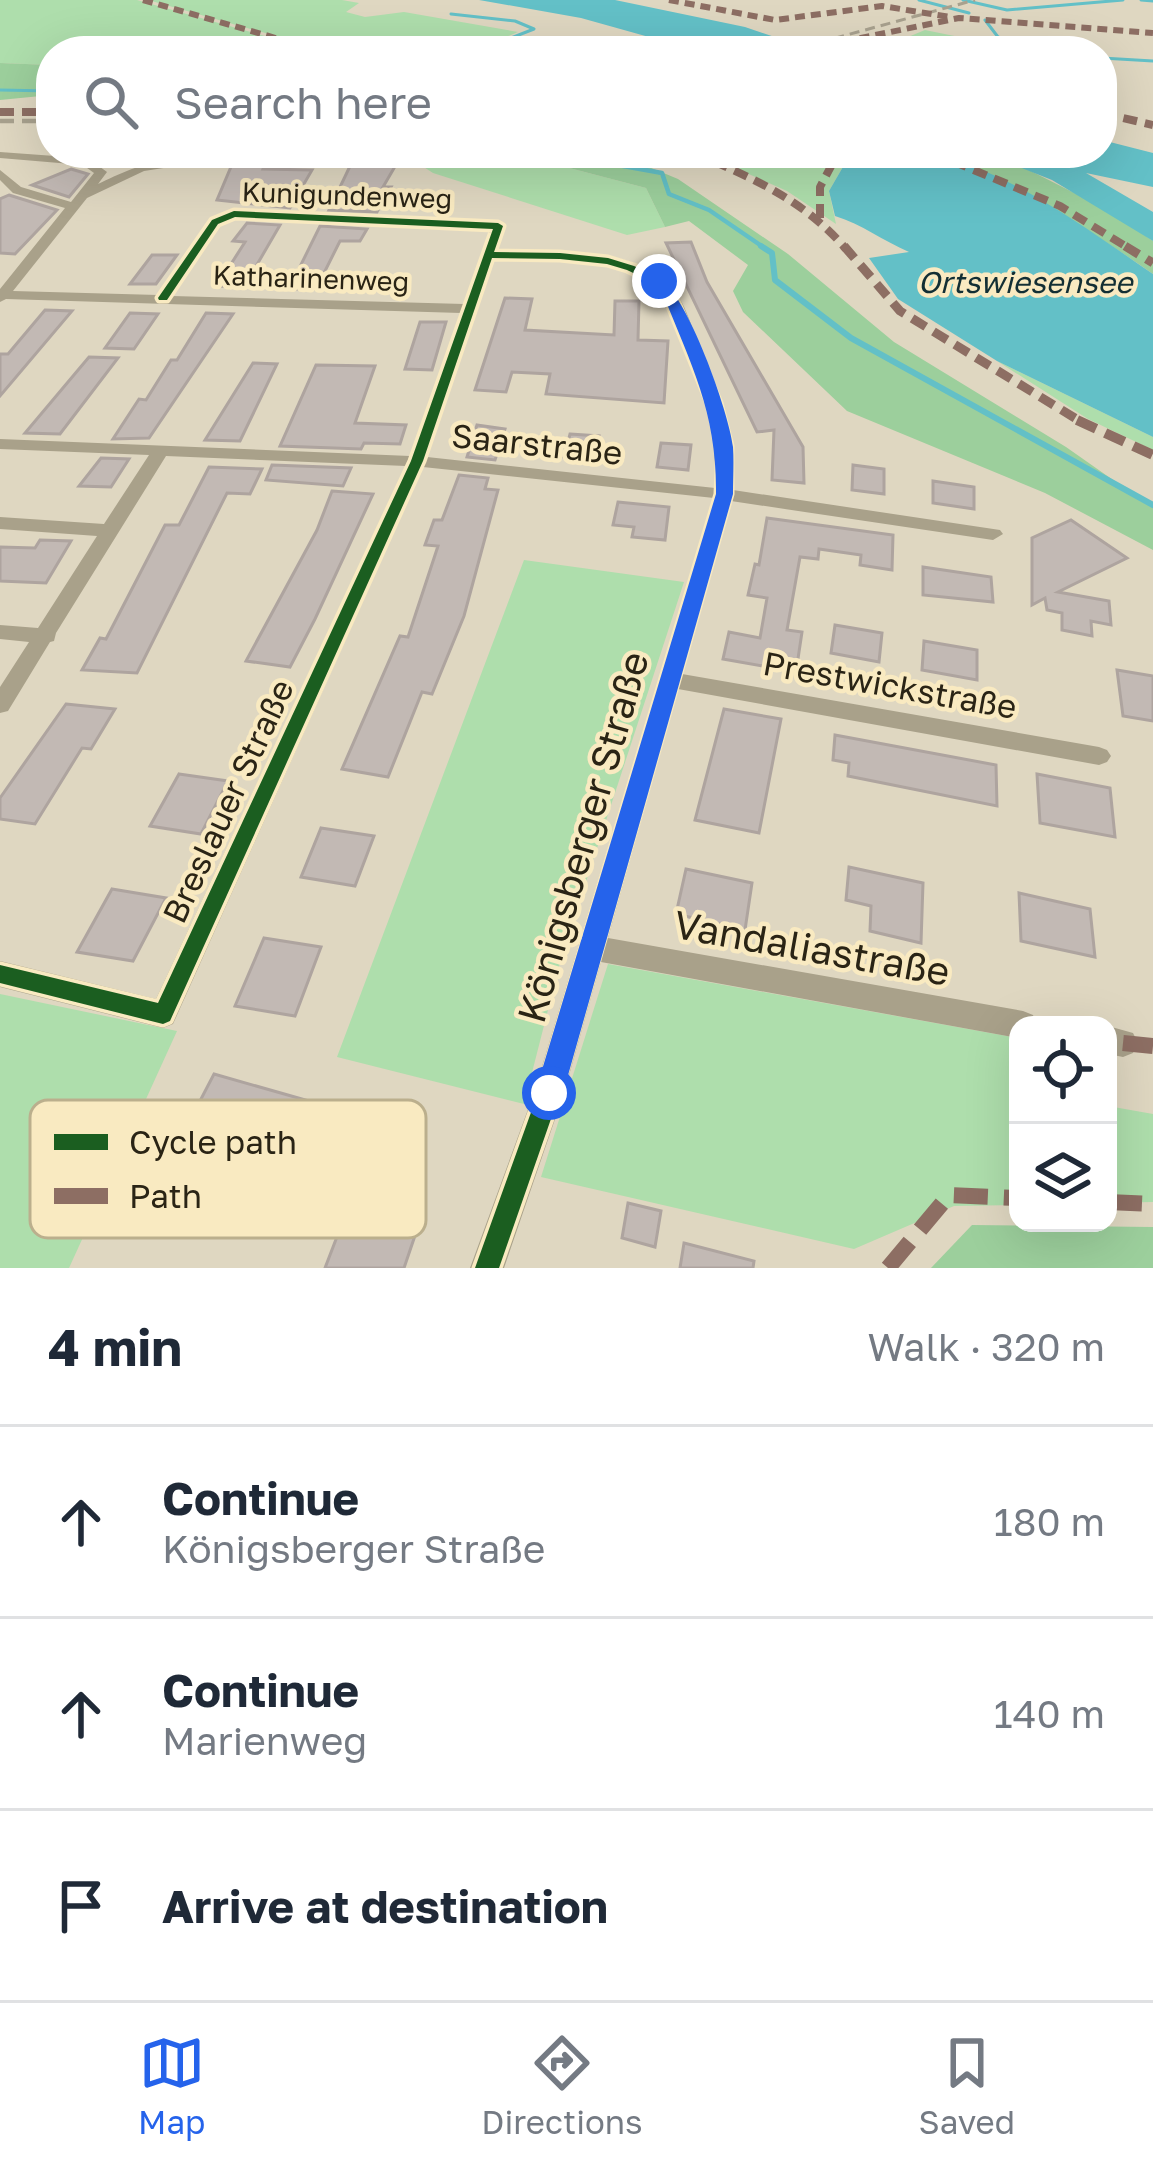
<!DOCTYPE html>
<meta charset="utf-8">
<style>
:root{--surface:#fff;--page:#f2f2f3;--text:#1f2937;--muted:#747a83;--line:#e0e1e3;--accent:#2563eb}
body{margin:0;font-family:"Golos Text",sans-serif;background:var(--page);color:var(--text)}
.controls{position:absolute;right:36px;bottom:36px;display:grid;overflow:hidden;border-radius:24px;box-shadow:0 12px 48px #0002}
.controls button{width:108px;height:108px;display:grid;place-items:center;padding:0;border:0;border-bottom:3px solid var(--line);background:var(--surface);color:var(--text);font:60px sans-serif}
.stop{position:absolute;width:36px;height:36px;margin:-27px;border:9px solid #2563eb;border-radius:50%;background:#fff}
.stop.end{background:#2563eb;border-color:#fff;box-shadow:0 3px 12px #0008}
.list{margin:0;padding:0;list-style:none}
h2{display:flex;justify-content:space-between;align-items:center;height:156px;margin:0;padding:0 48px;font-size:51px}
h2 small{font-size:39px;font-weight:400;color:var(--muted)}
.list li{display:grid;grid-template-columns:78px 1fr auto;gap:36px;align-items:center;box-sizing:border-box;height:192px;padding:0 48px;border-top:3px solid var(--line)}
.list b{display:block;font-size:45px;white-space:nowrap}
.list p{margin:0;font-size:39px;white-space:nowrap;color:var(--muted)}
.list em{font-size:39px;font-style:normal;color:var(--muted)}
.icon{flex:none;width:66px;height:66px;fill:none;stroke:currentColor;stroke-width:2;stroke-linecap:round;stroke-linejoin:round}
.map{position:relative;flex:none;width:1153px;height:1268px;overflow:hidden}
.search{position:absolute;background:var(--surface);box-shadow:0 12px 48px #0002;left:36px;right:36px;top:36px;height:132px;display:flex;align-items:center;gap:30px;box-sizing:border-box;padding:0 42px;border-radius:48px;color:var(--muted);font-size:45px}
.sheet{height:732px;background:var(--surface)}
nav{display:flex;justify-content:space-around;align-items:center;box-sizing:border-box;height:168px;border-top:3px solid var(--line);background:var(--surface);font-size:33px;color:var(--muted)}
nav a{display:grid;justify-items:center;gap:6px}
nav .on{color:var(--accent)}
.map>svg:first-child{display:block}
</style>
<div class="map">
<svg width="1153" height="1268" viewBox="0 0 1153 1268">
<rect width="100%" height="100%" fill="#dfd7c1"/>
<!-- green -->
<g fill="#aedeac">
<path d="M0,0H137L318,51H51V65L0,63Z"/>
<path d="M148,0H342L359,3L346,12L365,17L404,12L518,32L472,51H329Z"/>
<path d="M925,30L1028,51H874Z"/>
<path d="M402,153H512L646,188L665,227L627,235L433,173Z"/>
<path d="M701,153H851L829,191L836,224L787,191Z"/>
<path d="M997,361L1153,437V450L1088,419Z"/>
<path d="M524,560L684,582L562,955L524,1104L337,1057Z"/>
<path d="M608,964L1018,1038V1205L954,1206L854,1249L541,1177Z"/>
<path d="M0,994L177,1031L69,1268H0Z"/>
<path d="M1108,1106L1153,1114V1202L1108,1203Z"/>
</g>
<!-- forest -->
<g fill="#9ccf9c">
<path d="M0,63L51,65V95L0,100Z"/>
<path d="M512,153H615L678,179L788,254L894,342L1066,447L1153,508V550L1045,493L847,411L743,312L733,291L748,265L689,221L665,227L646,188Z"/>
<path d="M925,153H984L1019,165L1108,210L1153,241V274C1074,219 1017,186 925,153Z"/>
<path d="M972,1225L1153,1227V1268H931Z"/>
</g>
<!-- water -->
<g fill="#63c0c7">
<path d="M479,0H615L745,27L816,51H699L581,18Z"/>
<path d="M1102,140L1153,153V187L1086,173L1153,212V241L1052,180L984,153H1102Z"/>
<path d="M851,153C875,153 902,149 925,153C1006,167 1087,229 1153,274V437L997,361L898,299L869,258L909,252C883,241 862,224 835,216L829,191Z"/>
</g>
<g fill="none" stroke-linecap="round" stroke-linejoin="round">
<!-- stream-far2 -->
<g stroke="#63c0c7" stroke-width="3">
<path d="M919,0L969,13"/>
<path d="M963,0L1007,10L1123,0"/>
<path d="M1141,0L1153,1"/>
<path d="M451,14L515,21L534,29L477,51"/>
<path d="M985,20L998,37L1032,51"/>
<path d="M1102,58L1153,61"/>
<path d="M0,90L51,91"/>
</g>
<!-- stream-far1 -->
<path stroke="#63c0c7" stroke-width="4.5" d="M551,153L662,173L669,194L709,210L766,249"/>
<!-- stream -->
<path stroke="#63c0c7" stroke-width="6" d="M761,246L772,253L775,280L851,338L1153,505"/>
</g>
<!-- building -->
<g fill="#c2b9b4" stroke="#aea49f" stroke-width="3">
<path d="M269,154L263,169L312,170L290,208L217,200L236,155Z"/>
<path d="M397,163L383,187H391L377,212L329,210L351,164Z"/>
<path d="M71,169L88,174L69,197L32,185Z"/>
<path d="M9,195L57,210L15,254L0,253V199Z"/>
<path d="M247,223L280,225L244,287L217,286L245,242L233,241Z"/>
<path d="M320,226L367,229L360,241H340L316,289H289Z"/>
<path d="M691,242L707,282L803,447L804,483L772,480L774,430L757,432L666,243Z"/>
<path d="M152,255H177L156,284H130Z"/>
<path d="M505,298L532,299L525,330L614,335L615,301H639L638,340L668,341L664,403L546,394L550,374L512,372L506,392L475,390Z"/>
<path d="M45,310L72,311L0,396V354H8Z"/>
<path d="M130,313L158,314L134,349L105,348Z"/>
<path d="M206,313L233,314L149,438L113,439L139,399L146,400L171,360H177Z"/>
<path d="M420,322H446L432,370L405,369Z"/>
<path d="M89,357L118,358L60,434L25,433Z"/>
<path d="M253,363L277,364L240,441L205,440Z"/>
<path d="M316,365L375,366L355,423L406,425L400,444L364,443L361,449L280,446Z"/>
<path d="M477,425L505,429L495,460L467,457Z"/>
<path d="M570,434L599,436L594,460L564,457Z"/>
<path d="M661,443L691,445L688,470L657,467Z"/>
<path d="M101,458L129,459L111,487L79,486Z"/>
<path d="M272,465L351,468L343,486L266,480Z"/>
<path d="M853,465L884,469V494L852,490Z"/>
<path d="M209,467L262,469L250,494L227,493L137,673L82,670L100,638L106,639L165,525H179Z"/>
<path d="M459,475L488,478L485,489L498,490L464,616L432,694L422,692L388,777L342,769L400,636L408,637L438,546L425,545L434,520H442Z"/>
<path d="M933,481L974,487V509L933,503Z"/>
<path d="M332,491L373,494L315,619L290,667L246,661L317,530Z"/>
<path d="M618,502L669,507L665,540L632,537L634,527L613,525Z"/>
<path d="M767,518L893,535L892,570L860,565L861,555L819,549L818,559L800,557L787,630L802,632L796,672L723,659L729,632L760,638L767,598L748,595L755,564L759,565Z"/>
<path d="M1071,520L1127,558L1058,592L1109,601L1111,625L1091,621L1092,636L1062,630V613L1047,610L1045,598L1032,605V538Z"/>
<path d="M40,540L71,541L46,583L0,581V547L35,548Z"/>
<path d="M923,567L991,577L993,602L923,595Z"/>
<path d="M835,625L882,633L879,662L831,653Z"/>
<path d="M924,641L977,650V680L922,670Z"/>
<path d="M1117,670L1153,676V721L1123,716Z"/>
<path d="M66,704L115,709L91,749L82,748L35,824L0,819V798Z"/>
<path d="M724,709L781,719L759,833L695,820Z"/>
<path d="M835,735L996,765L997,806L848,776L849,763L833,760Z"/>
<path d="M179,774L228,781L201,834L150,826Z"/>
<path d="M1037,774L1110,788L1115,837L1040,823Z"/>
<path d="M321,828L374,836L355,886L301,877Z"/>
<path d="M849,867L923,883L921,943L870,931L871,906L846,900Z"/>
<path d="M686,869L752,883L745,930L676,914Z"/>
<path d="M112,889L166,898L133,961L77,952Z"/>
<path d="M1019,893L1090,909L1095,957L1021,941Z"/>
<path d="M264,938L321,947L295,1016L235,1006Z"/>
<path d="M214,1074L316,1103L299,1143L363,1161L350,1197L177,1145Z"/>
<path d="M353,1195L422,1215L404,1268H325Z"/>
<path d="M628,1203L661,1211L655,1247L622,1238Z"/>
<path d="M684,1243L754,1261L753,1268H680Z"/>
</g>
<g fill="none" stroke-linecap="round" stroke-linejoin="round">
<!-- minor -->
<g fill="#a9a18a" fill-rule="evenodd">
<path d="M0,152L82,158L84,153H96L92,161L107,172L98,184C124,172 155,155 183,165L144,171L87,198L13,291L158,295L210,219L234,210L498,222L504,226L496,251C551,252 632,243 673,289C687,305 694,336 703,356C724,406 734,435 733,490L1000,530L1003,534L993,540L731,501L682,674L1099,747L1107,750L1111,756L1107,762L1099,765L678,689L608,938L1023,1011L1033,1015L1037,1025H1018V1038L601,962L564,1093L504,1268H470L534,1093L714,498L423,467L173,1024L163,1028L0,987V961L156,999L406,466L166,456L56,633L54,641L50,642L8,711L0,713V687L29,642L0,639V625L38,628L97,536L0,529V517L104,524L149,455L0,449V439L410,456L461,313L6,299L0,302V289L65,208L13,193L0,180V170L21,187L71,202L94,173L83,165L0,158ZM236,218L490,230L464,304L172,296L220,225ZM493,259C541,260 628,252 661,294C675,311 681,342 690,362C708,407 717,439 715,488L427,457Z"/>
<path d="M1108,1026L1133,1033L1138,1043L1133,1053L1123,1057L1108,1054Z"/>
</g>
<!-- rail-far1 -->
<path stroke="#a8a18e" stroke-width="3" stroke-dasharray="10 6" stroke-linecap="butt" d="M788,51L975,0"/>
<!-- rail -->
<path stroke="#a8a18e" stroke-width="4.5" stroke-dasharray="14 8" stroke-linecap="butt" d="M0,121H51"/>
<!-- quiet-far4 -->
<g stroke="#8d6e63" stroke-width="6" stroke-dasharray="10 6" stroke-linecap="butt">
<path d="M143,0L321,51"/>
<path d="M669,0L775,20L882,6L950,17"/>
<path d="M797,51L959,18L1153,33"/>
</g>
<!-- quiet-far3 -->
<g stroke="#8d6e63" stroke-width="8" stroke-dasharray="14 8" stroke-linecap="butt">
<path d="M0,112H51"/>
<path d="M1102,113L1153,125"/>
<path d="M694,153C753,178 804,200 846,249"/>
<path d="M933,153L1060,206L1130,249"/>
<path d="M820,218V187L838,153"/>
</g>
<!-- quiet-far2 -->
<g stroke="#8d6e63" stroke-width="9" stroke-dasharray="16 9" stroke-linecap="butt">
<path d="M844,246L900,311L1083,423"/>
<path d="M1125,246L1153,263"/>
</g>
<!-- quiet-far1 -->
<path stroke="#8d6e63" stroke-width="10" stroke-dasharray="21 10" stroke-linecap="butt" d="M1077,420L1153,455"/>
<!-- quiet -->
<g stroke="#8d6e63" stroke-width="16" stroke-dasharray="34 16" stroke-linecap="butt">
<path d="M1123,1043L1153,1046"/>
<path d="M1108,1202L1153,1204"/>
<path d="M888,1268L949,1195L1018,1198"/>
</g>
<!-- cycleway casing -->
<g stroke="#f9eac1" stroke-width="7">
<path id="cycleway" d="M234,211L498,223L503,226L494,252L560,253L608,258L634,266L655,276L673,291L720,403L731,446V494L560,1093L499,1268H475L538,1093L717,494L719,446L708,403L664,294L648,280L627,270L607,264L560,259L492,258L423,461L170,1021L163,1024L0,983V965L158,1003L411,461L493,229L235,217L218,224L167,300H159L158,298L212,220Z"/>
</g>
<!-- cycleway -->
<use href="#cycleway" fill="#1b5e20" fill-rule="evenodd"/>
</g>
<!-- route -->
<path fill="#2563eb" d="M659,278C687,294 729,412 733,447C734,462 733,479 733,494L563,1093L559,1102L549,1107L539,1102L535,1093L716,494C717,413 692,367 663,294L652,281Z"/>
<g text-anchor="middle" stroke-width="9" stroke-linejoin="round" paint-order="stroke">
<!-- far-street labels -->
<g font-size="27" fill="#2a2415" stroke="#f9eac1">
<text transform="translate(347 196) rotate(2)" y="9">Kunigundenweg</text>
<text transform="translate(311 279) rotate(2)" y="9">Katharinenweg</text>
</g>
<!-- far-water labels -->
<g font-size="30" font-style="italic" fill="#132f34" stroke="#f9eac1">
<text x="1025" y="293">Ortswiesensee</text>
</g>
<!-- street labels -->
<g font-size="33" fill="#2a2415" stroke="#f9eac1">
<text transform="translate(537 444) rotate(6)" y="12">Saarstraße</text>
<text transform="translate(890 685) rotate(10)" y="12">Prestwickstraße</text>
<text transform="translate(228 801) rotate(-65)" y="12">Breslauer Straße</text>
</g>
<!-- near-street labels -->
<g font-size="39" fill="#2a2415" stroke="#f9eac1">
<text transform="translate(583 837) rotate(-74)" y="14">Königsberger Straße</text>
<text transform="translate(812 948) rotate(10)" y="14">Vandaliastraße</text>
</g>
</g>
<!-- legend -->
<rect x="30" y="1100" width="396" height="138" rx="18" fill="#f9eac1" stroke="#bbaf8d" stroke-width="3"/>
<rect x="54" y="1134" width="54" height="16" fill="#1b5e20"/>
<rect x="54" y="1188" width="54" height="16" fill="#8d6e63"/>
<g font-size="33" fill="#2a2415">
<text x="129" y="1154">Cycle path</text>
<text x="129" y="1208">Path</text>
</g>
</svg>
<div class="controls">
<button><svg class="icon" aria-label="locate" viewBox="0 0 24 24"><circle cx="12" cy="12" r="6"/><path d="M12 2v4M12 18v4M2 12h4M18 12h4"/></svg></button>
<button><svg class="icon" aria-label="layers" viewBox="0 0 24 24"><path d="M12 4l9 5-9 5-9-5zM3 14l9 5 9-5"/></svg></button>
</div>
<div class="stop" style="left:549px;top:1093px"></div>
<div class="stop end" style="left:659px;top:281px"></div>
<div class="search"><svg class="icon" aria-label="search" viewBox="0 0 24 24"><circle cx="10" cy="10" r="6"/><path d="M15 15l6 6"/></svg>Search here</div>
</div>
<section class="sheet">
<h2>4 min<small>Walk · 320 m</small></h2>
<ul class="list">
<li><svg class="icon" aria-label="ahead" viewBox="0 0 24 24"><path d="M12 20V5M6 11l6-6 6 6"/></svg><div><b>Continue</b><p>Königsberger Straße</p></div><em>180 m</em></li>
<li><svg class="icon" aria-label="ahead" viewBox="0 0 24 24"><path d="M12 20V5M6 11l6-6 6 6"/></svg><div><b>Continue</b><p>Marienweg</p></div><em>140 m</em></li>
<li><svg class="icon" aria-label="arrive" viewBox="0 0 24 24"><path d="M6 21V4h12l-3 4 3 4H6"/></svg><div><b>Arrive at destination</b></div></li>
</ul>
</section>
<nav>
<a class="on"><svg class="icon" aria-label="map" viewBox="0 0 24 24"><path d="M3 6l6-2 6 2 6-2v14l-6 2-6-2-6 2zM9 4v14M15 6v14"/></svg>Map</a>
<a><svg class="icon" aria-label="directions" viewBox="0 0 24 24"><path d="M12 3l9 9-9 9-9-9zM9 14v-3h6M13 9l2 2-2 2"/></svg>Directions</a>
<a><svg class="icon" aria-label="saved" viewBox="0 0 24 24"><path d="M7 4h10v16l-5-4-5 4z"/></svg>Saved</a>
</nav>
